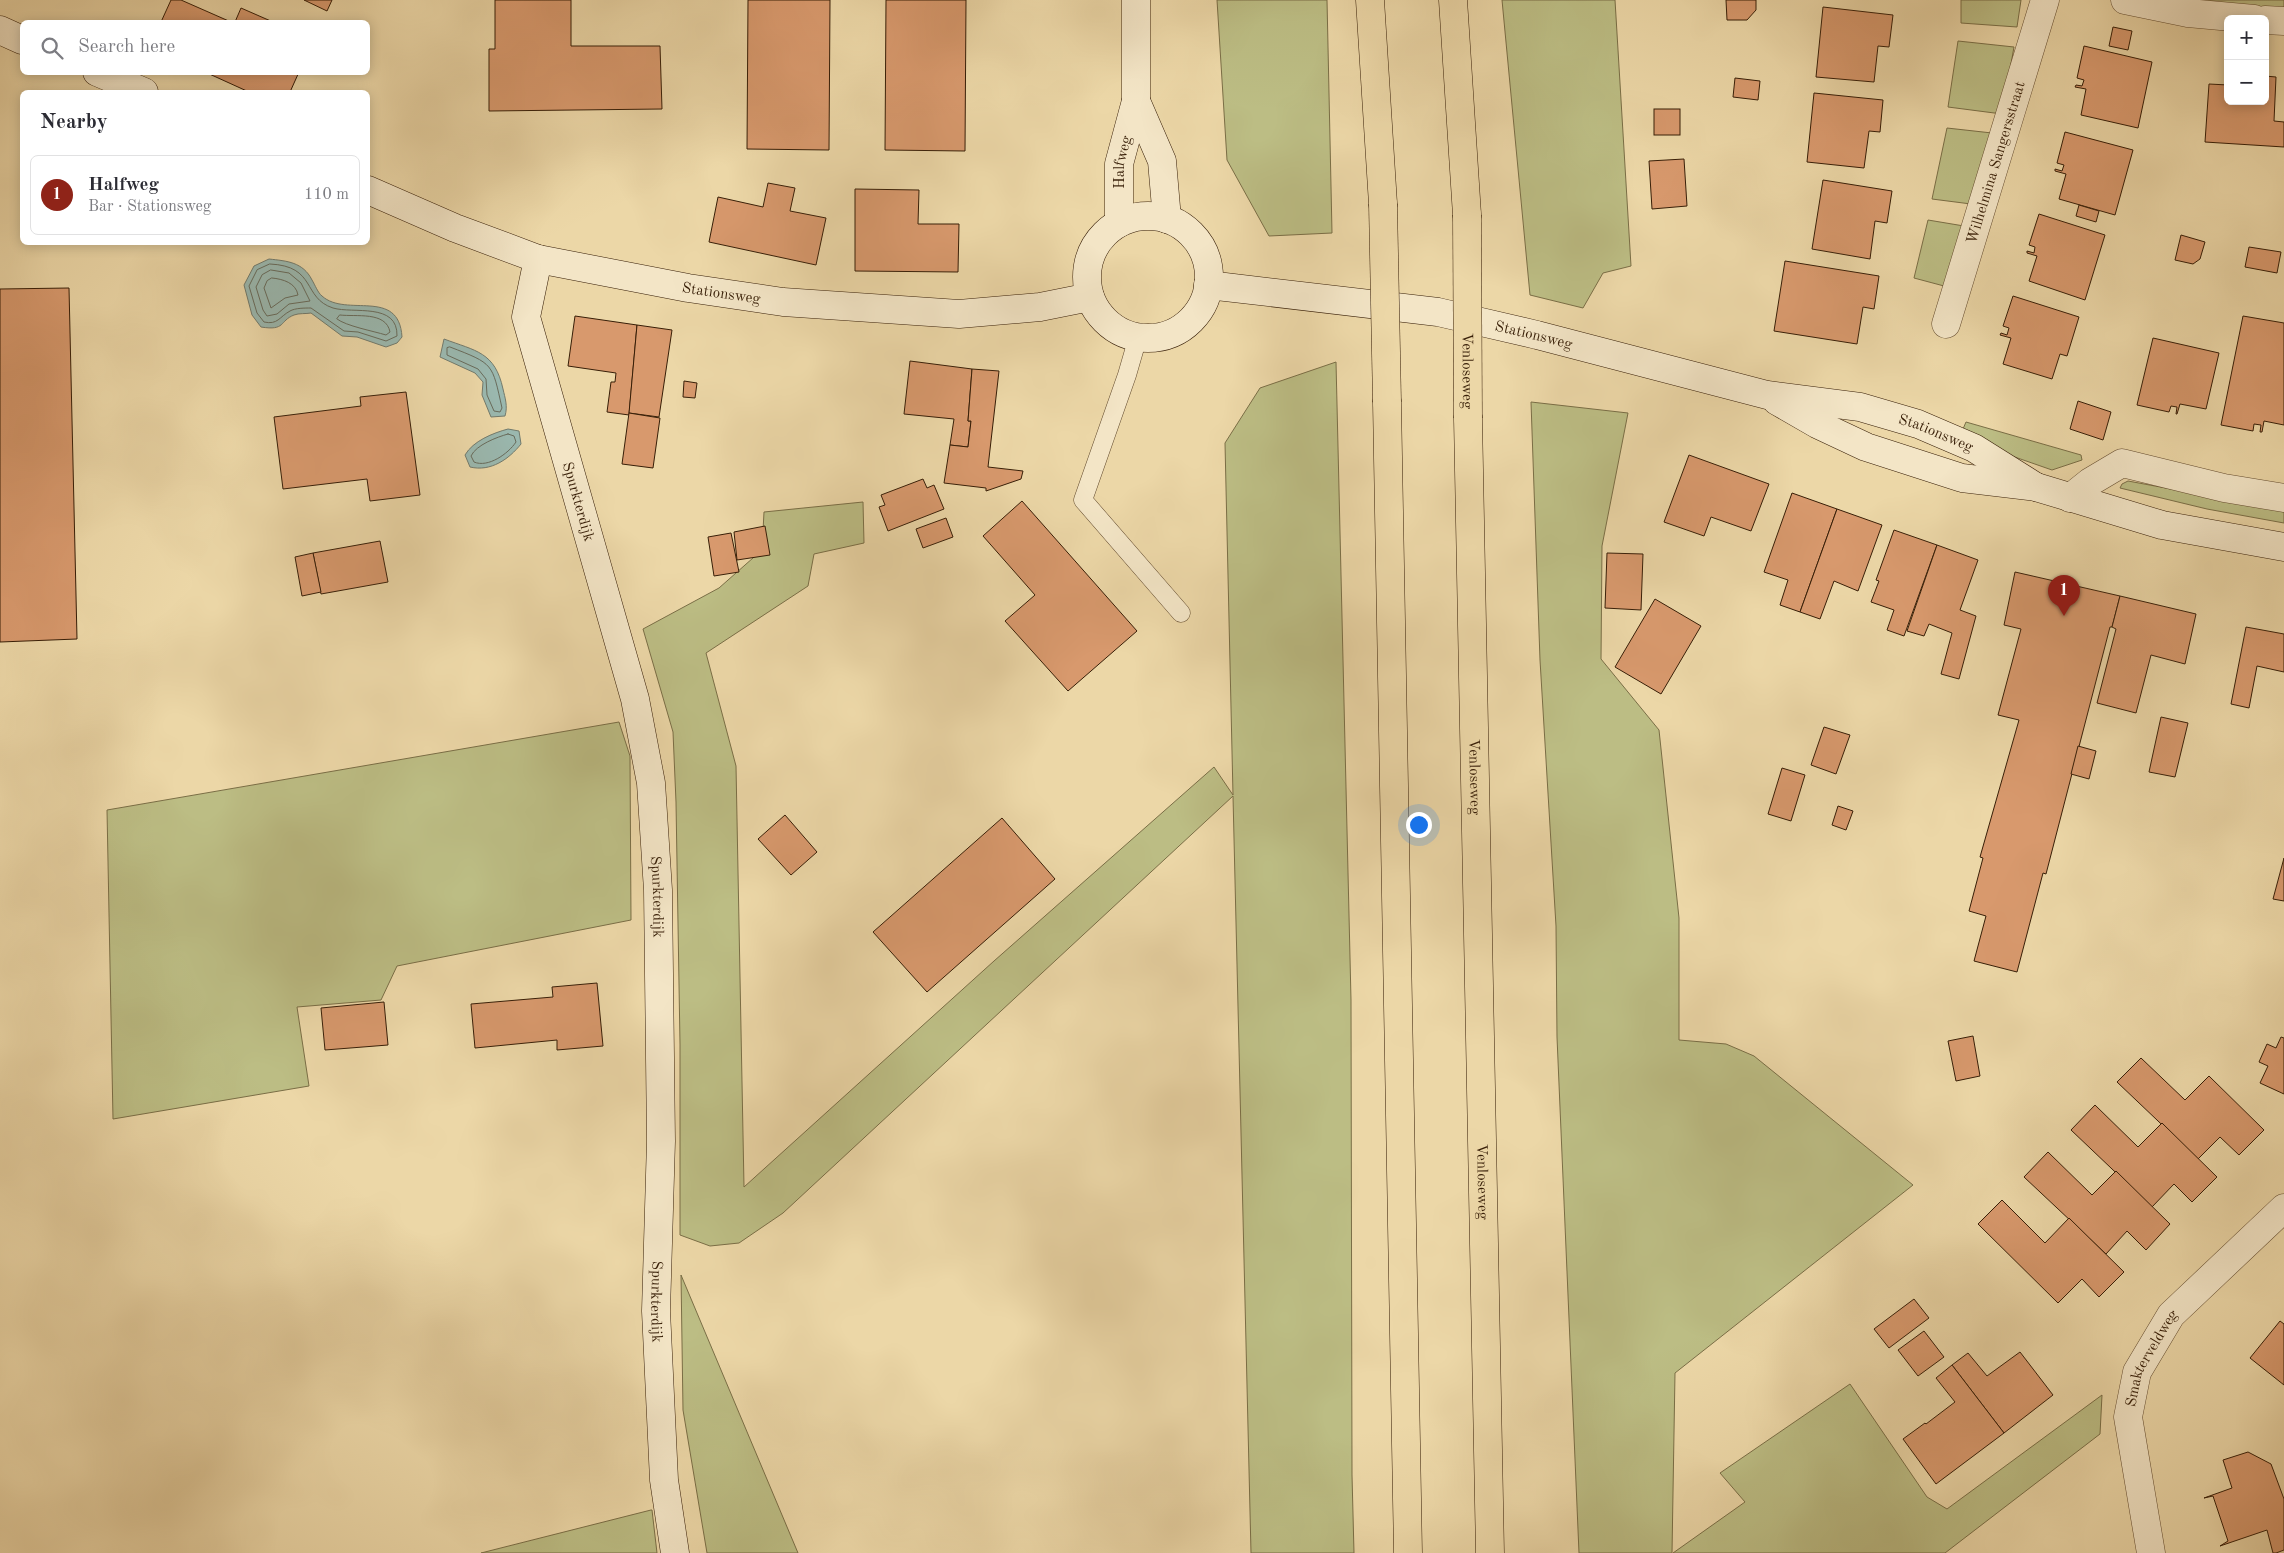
<!DOCTYPE html>
<meta charset="utf-8">
<style>
:root{--surface:#fff;--page:#f7f7f7;--text:#2b2b33;--muted:#7c7c81;--line:#e1e1e2;--accent:#8f2418}
body{margin:0;font-family:"Old Standard TT",serif;background:var(--page);color:var(--text)}
.controls{position:absolute;right:15px;top:15px;display:grid;overflow:hidden;border-radius:8px;box-shadow:0 2px 12px #0003}
.controls button{width:45px;height:45px;display:grid;place-items:center;padding:0;border:0;border-bottom:1px solid var(--line);background:var(--surface);color:var(--text);font:25px sans-serif}
.you{position:absolute;left:1418px;top:824px;width:18px;height:18px;margin:-12px;border:4px solid #fff;border-radius:50%;background:#1a73e8;box-shadow:0 0 0 8px #1a73e833}
.badge{display:grid;place-items:center;width:32px;height:32px;border-radius:50%;background:var(--accent);color:#fff;font-size:16px;font-weight:700}
.pin{position:absolute;translate:-50% -41px;filter:drop-shadow(0 1px 2px #0008)}
.pin::after{content:'';position:absolute;top:26px;width:18px;height:15px;background:inherit;clip-path:polygon(0 0,100% 0,50% 100%)}
.list{margin:0;padding:0;list-style:none}
h2{display:flex;justify-content:space-between;align-items:center;height:65px;margin:0;padding:0 20px;font-size:21px}
h2 small{font-size:16px;font-weight:400;color:var(--muted)}
.list li{display:grid;grid-template-columns:32px 1fr auto;gap:15px;align-items:center;box-sizing:border-box;height:80px;margin:0 10px 10px;padding:0 10px;border:1px solid var(--line);border-radius:8px}
.list b{display:block;font-size:19px;white-space:nowrap}
.list p{margin:0;font-size:16px;white-space:nowrap;color:var(--muted)}
.list em{font-size:16px;font-style:normal;color:var(--muted)}
.icon{flex:none;width:28px;height:28px;fill:none;stroke:currentColor;stroke-width:2;stroke-linecap:round;stroke-linejoin:round}
.map{position:relative;flex:none;width:2284px;height:1553px;overflow:hidden}
.search{position:absolute;background:var(--surface);box-shadow:0 2px 12px #0003;left:20px;top:20px;width:350px;height:55px;display:flex;align-items:center;gap:12px;box-sizing:border-box;padding:0 18px;border-radius:8px;color:var(--muted);font-size:19px}
.panel{position:absolute;background:var(--surface);box-shadow:0 2px 12px #0003;left:20px;top:90px;width:350px;height:155px;border-radius:8px}
.map>svg:first-child{display:block}
</style>
<div class="map">
<svg width="2284" height="1553" viewBox="0 0 2284 1553">
<rect width="100%" height="100%" fill="#ecd7a7"/>
<filter id="stains"><feTurbulence type="fractalNoise" baseFrequency=".004" numOctaves="4"/><feColorMatrix values="0 0 0 0 .2 0 0 0 0 .09 0 0 0 0 .02 0 0 0 .5 -.17"/></filter>
<radialGradient id="worn" r=".72"><stop offset=".6" stop-color="#630" stop-opacity="0"/><stop offset="1" stop-color="#630" stop-opacity=".3"/></radialGradient>
<!-- green -->
<g fill="#bcbd84" stroke="#7a6e46">
<path d="M1217,0H1327L1332,233L1269,236L1227,160Z"/>
<path d="M1502,0H1615L1631,266L1603,273L1583,308L1530,295Z"/>
<path d="M1961,0H2021L2017,27L1961,23Z"/>
<path d="M2196,0H2284V10L2219,4Z"/>
<path d="M1958,41L2014,47L2002,114L1948,107Z"/>
<path d="M1947,128L1992,133L1971,204L1932,199Z"/>
<path d="M1928,220L1964,226L1944,286L1914,278Z"/>
<path d="M1336,362L1351,1000L1352,1475L1354,1553H1251L1233,796L783,1213L739,1243L710,1246L680,1235V1044L676,802L673,732L643,629L719,588L762,550L764,512L863,502L864,543L814,554L808,586L706,653L736,766L744,1187L994,961L1214,767L1233,795L1225,443L1260,388Z"/>
<path d="M1531,402L1628,413L1602,546L1601,659L1659,730L1679,918V1040L1726,1044L1754,1056L1913,1185L1675,1373L1672,1553H1579L1557,1037L1556,926L1540,660Z"/>
<path d="M1966,422L2081,455L2082,460L2052,470L2009,455L1963,429Z"/>
<path d="M2128,481L2284,510V523L2207,509L2120,488L2122,484Z"/>
<path d="M619,722L630,756L631,920L397,966L381,1000L297,1007L309,1086L113,1119L107,810Z"/>
<path d="M681,1275L798,1553H707L683,1410Z"/>
<path d="M1850,1384L1927,1497L1947,1509L2102,1395L2100,1434L1945,1553H1673L1745,1502L1720,1473Z"/>
<path d="M652,1510L657,1553H481L651,1510Z"/>
</g>
<!-- water -->
<g fill="#9ab8af" stroke="#727a6c">
<path d="M269,259C287,261 303,262 312,280C315,285 318,293 322,296C346,318 399,287 402,337L397,343L386,347L357,337L342,336L311,313C306,314 299,313 294,315C279,321 286,331 261,327L252,315L244,285L254,266Z"/>
<path d="M444,339C476,351 495,352 503,389C505,398 508,406 505,416L491,417L482,395L483,382L475,373L440,357Z"/>
<path d="M508,429L519,431L521,444C509,459 491,472 470,467L465,455C473,441 493,433 508,429Z"/>
</g>
<g fill="none" stroke-linecap="round" stroke-linejoin="round">
<!-- shore -->
<g stroke="#686b5b" stroke-width="1">
<path d="M270,264C317,266 302,298 333,308C353,314 398,302 397,336L386,341L358,332L344,331L311,308C305,308 295,308 290,311C279,317 278,325 264,322L257,313L249,286L257,270Z"/>
<path d="M271,270L289,273L301,283L310,301L289,304L277,314L267,316L263,310L256,287L262,275Z"/>
<path d="M272,278C283,279 296,283 298,295L285,298L271,308L264,288L267,281Z"/>
<path d="M340,315C356,317 386,311 390,332L386,335C373,331 346,326 337,319Z"/>
<path d="M450,347C494,364 492,363 502,408L500,412L494,411L487,395L486,379L478,369L447,355V348Z"/>
<path d="M508,434L514,436L516,442C508,454 488,468 474,462L471,456C476,445 497,437 508,434Z"/>
</g>
</g>
<!-- building -->
<g fill="#d8996d" stroke="#371e07">
<path d="M171,0H181L231,22H161Z"/>
<path d="M304,0H332L327,11Z"/>
<path d="M495,0H571V46H660L662,109L489,111V49H495Z"/>
<path d="M748,0H830L829,150L747,149Z"/>
<path d="M886,0H966L965,151L885,150Z"/>
<path d="M1726,0H1756V10L1747,20H1727Z"/>
<path d="M1823,7L1893,15L1889,47L1878,46L1874,82L1816,77Z"/>
<path d="M241,8L273,22H235Z"/>
<path d="M2113,27L2132,31L2128,50L2109,46Z"/>
<path d="M2084,46L2152,62L2138,128L2081,115L2086,89L2075,87L2076,85L2082,86L2084,80L2077,78Z"/>
<path d="M205,72H299L290,92H249Z"/>
<path d="M2265,76L2276,77L2274,121L2284,122V147L2205,142L2209,84L2228,85V101H2265Z"/>
<path d="M1735,78L1760,81L1758,100L1733,97Z"/>
<path d="M1814,93L1883,100L1880,132L1869,131L1864,168L1807,162Z"/>
<rect x="1654" y="109" width="26" height="26"/>
<path d="M2065,132L2133,150L2115,215L2059,199L2066,174L2055,171V169L2062,171L2064,165L2057,163Z"/>
<path d="M1684,159L1687,206L1652,209L1649,161Z"/>
<path d="M1823,180L1892,191L1887,223L1875,221L1870,259L1812,249Z"/>
<path d="M768,183L795,188L790,211L826,218L816,265L709,242L718,197L763,207Z"/>
<path d="M855,189L919,190L918,224H959L958,272L855,271Z"/>
<path d="M2079,205L2099,211L2096,222L2076,216Z"/>
<path d="M2039,214L2105,235L2085,300L2029,281L2037,256L2027,253V251L2034,253L2035,247L2029,245Z"/>
<path d="M2181,235L2205,242L2200,259L2193,264L2175,260Z"/>
<path d="M2249,247L2281,252L2277,273L2245,267Z"/>
<path d="M1785,261L1879,276L1874,309L1863,307L1857,344L1774,331Z"/>
<path d="M69,288L77,639L0,642V289Z"/>
<path d="M2013,296L2079,317L2067,356L2060,354L2052,379L2003,364L2011,338L2000,335L2001,333L2007,335L2009,328L2003,326Z"/>
<path d="M575,316L637,325L629,415L607,412L611,382H615L616,373L568,366Z"/>
<path d="M2243,316L2284,323V425L2264,421L2262,432H2260L2261,425L2254,424L2253,431L2221,425Z"/>
<path d="M637,325L672,330L659,417L629,413Z"/>
<path d="M2153,338L2219,353L2206,409L2180,404L2177,414H2176L2177,407L2171,406L2169,412L2137,405Z"/>
<path d="M910,361L972,369L968,421H971L968,447L950,445L954,419L904,414Z"/>
<path d="M972,369L999,371L988,467L1023,471L1021,479L986,491V488L944,483L950,445L968,447L971,421H968Z"/>
<path d="M684,381L697,383L695,398L683,397Z"/>
<path d="M406,392L420,495L370,501L367,479L283,489L274,417L361,406L360,397Z"/>
<path d="M2078,401L2111,412L2103,440L2070,429Z"/>
<path d="M629,413L660,418L653,468L622,464Z"/>
<path d="M1689,455L1769,484L1751,531L1711,517L1704,536L1664,522Z"/>
<path d="M923,479L927,488L934,485L944,509L888,531L879,507L885,505L881,495Z"/>
<path d="M1792,493L1837,509L1800,612L1780,605L1788,580L1764,572Z"/>
<path d="M1022,501L1137,631L1068,691L1005,621L1035,595L983,536Z"/>
<path d="M1837,509L1882,525L1858,591L1834,581L1820,619L1800,612Z"/>
<path d="M946,518L953,537L923,548L916,529Z"/>
<path d="M765,526L770,555L737,560L734,532Z"/>
<path d="M1894,530L1937,545L1904,636L1887,630L1894,610L1871,602L1879,581L1876,580Z"/>
<path d="M731,533L739,572L714,576L708,537Z"/>
<path d="M380,541L388,582L321,594L313,553Z"/>
<path d="M1937,545L1978,560L1960,610L1976,616L1959,679L1941,674L1952,633L1929,624L1924,636L1907,631Z"/>
<path d="M313,553L321,592L302,596L295,557Z"/>
<path d="M1607,553L1643,554L1641,610L1605,608Z"/>
<path d="M2015,572L2120,596L2112,627H2110L2046,874L2043,873L2017,972L1974,961L1986,916L1969,911L1983,858L1980,857L2019,720L1998,715L2021,629L2004,625Z"/>
<path d="M2120,596L2196,614L2185,664L2151,655L2136,713L2097,703L2116,629L2112,627Z"/>
<path d="M1655,599L1701,626L1661,694L1615,667Z"/>
<path d="M2246,627L2284,634V672L2257,666L2249,708L2231,704Z"/>
<path d="M2161,717L2188,723L2175,777L2149,772Z"/>
<path d="M1824,727L1850,735L1836,774L1811,765Z"/>
<path d="M2078,746L2096,751L2089,779L2071,774Z"/>
<path d="M1782,768L1805,775L1791,821L1768,814Z"/>
<path d="M1838,806L1853,811L1846,830L1832,825Z"/>
<path d="M785,815L817,852L791,875L758,839Z"/>
<path d="M1002,818L1055,879L927,992L873,932Z"/>
<path d="M2284,858V901L2273,899Z"/>
<path d="M597,983L603,1046L557,1050V1040L475,1048L471,1004L553,997L552,987Z"/>
<path d="M384,1002L388,1045L325,1050L321,1008Z"/>
<path d="M1973,1036L1980,1076L1956,1081L1948,1041Z"/>
<path d="M2281,1037L2284,1038V1094L2260,1083L2268,1066L2259,1062L2267,1044L2276,1048Z"/>
<path d="M2141,1058L2185,1100L2209,1076L2264,1130L2239,1155L2220,1137L2198,1159L2117,1082Z"/>
<path d="M2095,1105L2138,1147L2162,1123L2217,1177L2192,1202L2174,1184L2152,1207L2071,1130Z"/>
<path d="M2048,1152L2092,1195L2116,1171L2170,1224L2146,1250L2127,1231L2106,1254L2024,1177Z"/>
<path d="M2002,1200L2045,1243L2069,1218L2124,1272L2099,1297L2082,1279L2058,1303L1978,1224Z"/>
<path d="M1914,1299L1929,1318L1889,1348L1874,1329Z"/>
<path d="M2280,1321L2284,1324V1385L2250,1358Z"/>
<path d="M1924,1331L1944,1357L1918,1376L1898,1350Z"/>
<path d="M2020,1352L2053,1395L2004,1433L1952,1365L1968,1353L1987,1376Z"/>
<path d="M1952,1365L2004,1433L1936,1484L1903,1439L1925,1423L1926,1424L1955,1402L1936,1378Z"/>
<path d="M2248,1452L2271,1464L2284,1499V1550L2276,1553H2273L2267,1530L2220,1546L2228,1541L2213,1496L2204,1498L2232,1488L2223,1460Z"/>
</g>
<g fill="none" stroke-linecap="round" stroke-linejoin="round">
<!-- lane casing -->
<g stroke="#644c2f" stroke-width="19">
<path id="lane" d="M1138,337L1127,375L1083,500L1181,613"/>
</g>
<!-- street casing -->
<g stroke="#644c2f" stroke-width="29">
<g id="street">
<path d="M2125,0L2188,13L2254,19"/>
<path d="M2265,20L2284,21"/>
<path id="s1" d="M1946,324L2045,0"/>
<path d="M2070,498L2090,482L2122,463L2224,488L2284,498"/>
<path id="s2" d="M2151,1553L2128,1417L2137,1372L2171,1315L2284,1208"/>
</g>
</g>
<!-- secondary casing -->
<g stroke="#371e07" stroke-width="29">
<g id="secondary">
<path d="M0,30L22,40"/>
<path d="M97,72L144,92"/>
<path d="M1136,101L1162,161L1167,219"/>
<path id="s3" d="M368,190L455,228L538,259L688,288L783,302L959,314L1040,307L1090,297"/>
<circle cx="1148" cy="277" r="61"/>
<path id="s4" d="M1119,223V164L1136,101V0"/>
<path id="s5" d="M538,259L526,317L635,699L651,783L658,890L661,1141L656,1311L664,1480L675,1553"/>
<path id="s6" d="M1208,285L1438,312L1537,335L1767,395L1860,407L1918,424L1974,448L2036,487"/>
<path d="M1777,401L1817,424L1866,447L1962,478L2036,487L2162,525L2284,547"/>
</g>
</g>
<!-- highway casing -->
<g stroke="#371e07" stroke-width="29">
<g id="highway">
<path d="M1370,0L1383,204"/>
<path d="M1453,0L1467,215"/>
<path d="M1387,402L1408,1553"/>
<path id="s7" d="M1468,418L1490,1553"/>
</g>
</g>
<!-- lane -->
<use href="#lane" stroke="#f3e5c6" stroke-width="18"/>
<!-- street -->
<use href="#street" stroke="#f3e5c6" stroke-width="28"/>
<!-- secondary -->
<use href="#secondary" stroke="#f3e5c6" stroke-width="28"/>
<!-- highway -->
<use href="#highway" stroke="#ecd7a7" stroke-width="28"/>
<!-- highway-bridge casing -->
<g stroke="#371e07" stroke-width="29" stroke-linecap="butt">
<g id="highway-bridge">
<path d="M1383,204L1387,402"/>
<path id="s8" d="M1467,215L1468,418"/>
</g>
</g>
<!-- highway-bridge -->
<use href="#highway-bridge" stroke="#ecd7a7" stroke-width="28"/>
</g>
<g text-anchor="middle" stroke-width="4" stroke-linejoin="round" paint-order="stroke">
<!-- street labels -->
<g font-size="15" fill="#371e07" stroke="#f3e5c6">
<text dy="5" stroke="none"><textPath href="#s4" startOffset="61">Halfweg</textPath></text>
<text dy="5" stroke="none"><textPath href="#s1" startOffset="169">Wilhelmina Sangersstraat</textPath></text>
<text dy="5" stroke="none"><textPath href="#s3" startOffset="370">Stationsweg</textPath></text>
<text dy="5" stroke="none"><textPath href="#s6" startOffset="330">Stationsweg</textPath></text>
<text dy="5" stroke="none"><textPath href="#s8" startOffset="156">Venloseweg</textPath></text>
<text dy="5" stroke="none"><textPath href="#s6" startOffset="745">Stationsweg</textPath></text>
<text dy="5" stroke="none"><textPath href="#s5" startOffset="251">Spurkterdijk</textPath></text>
<text dy="5" stroke="none"><textPath href="#s7" startOffset="359">Venloseweg</textPath></text>
<text dy="5" stroke="none"><textPath href="#s5" startOffset="656">Spurkterdijk</textPath></text>
<text dy="5" stroke="none"><textPath href="#s7" startOffset="764">Venloseweg</textPath></text>
<text dy="5" stroke="none"><textPath href="#s5" startOffset="1061">Spurkterdijk</textPath></text>
<text dy="5" stroke="none"><textPath href="#s2" startOffset="202">Smakterveldweg</textPath></text>
</g>
</g>
<rect width="100%" height="100%" filter="url(#stains)"/>
<rect width="100%" height="100%" fill="url(#worn)"/>
</svg>
<div class="controls">
<button>+</button>
<button>−</button>
</div>
<div class="you"></div>
<div class="pin badge" style="left:2064px;top:616px">1</div>
<div class="search"><svg class="icon" aria-label="search" viewBox="0 0 24 24"><circle cx="10" cy="10" r="6"/><path d="M15 15l6 6"/></svg>Search here</div>
<section class="panel">
<h2>Nearby<small></small></h2>
<ul class="list">
<li><span class="badge">1</span><div><b>Halfweg</b><p>Bar · Stationsweg</p></div><em>110 m</em></li>
</ul>
</section>
</div>
